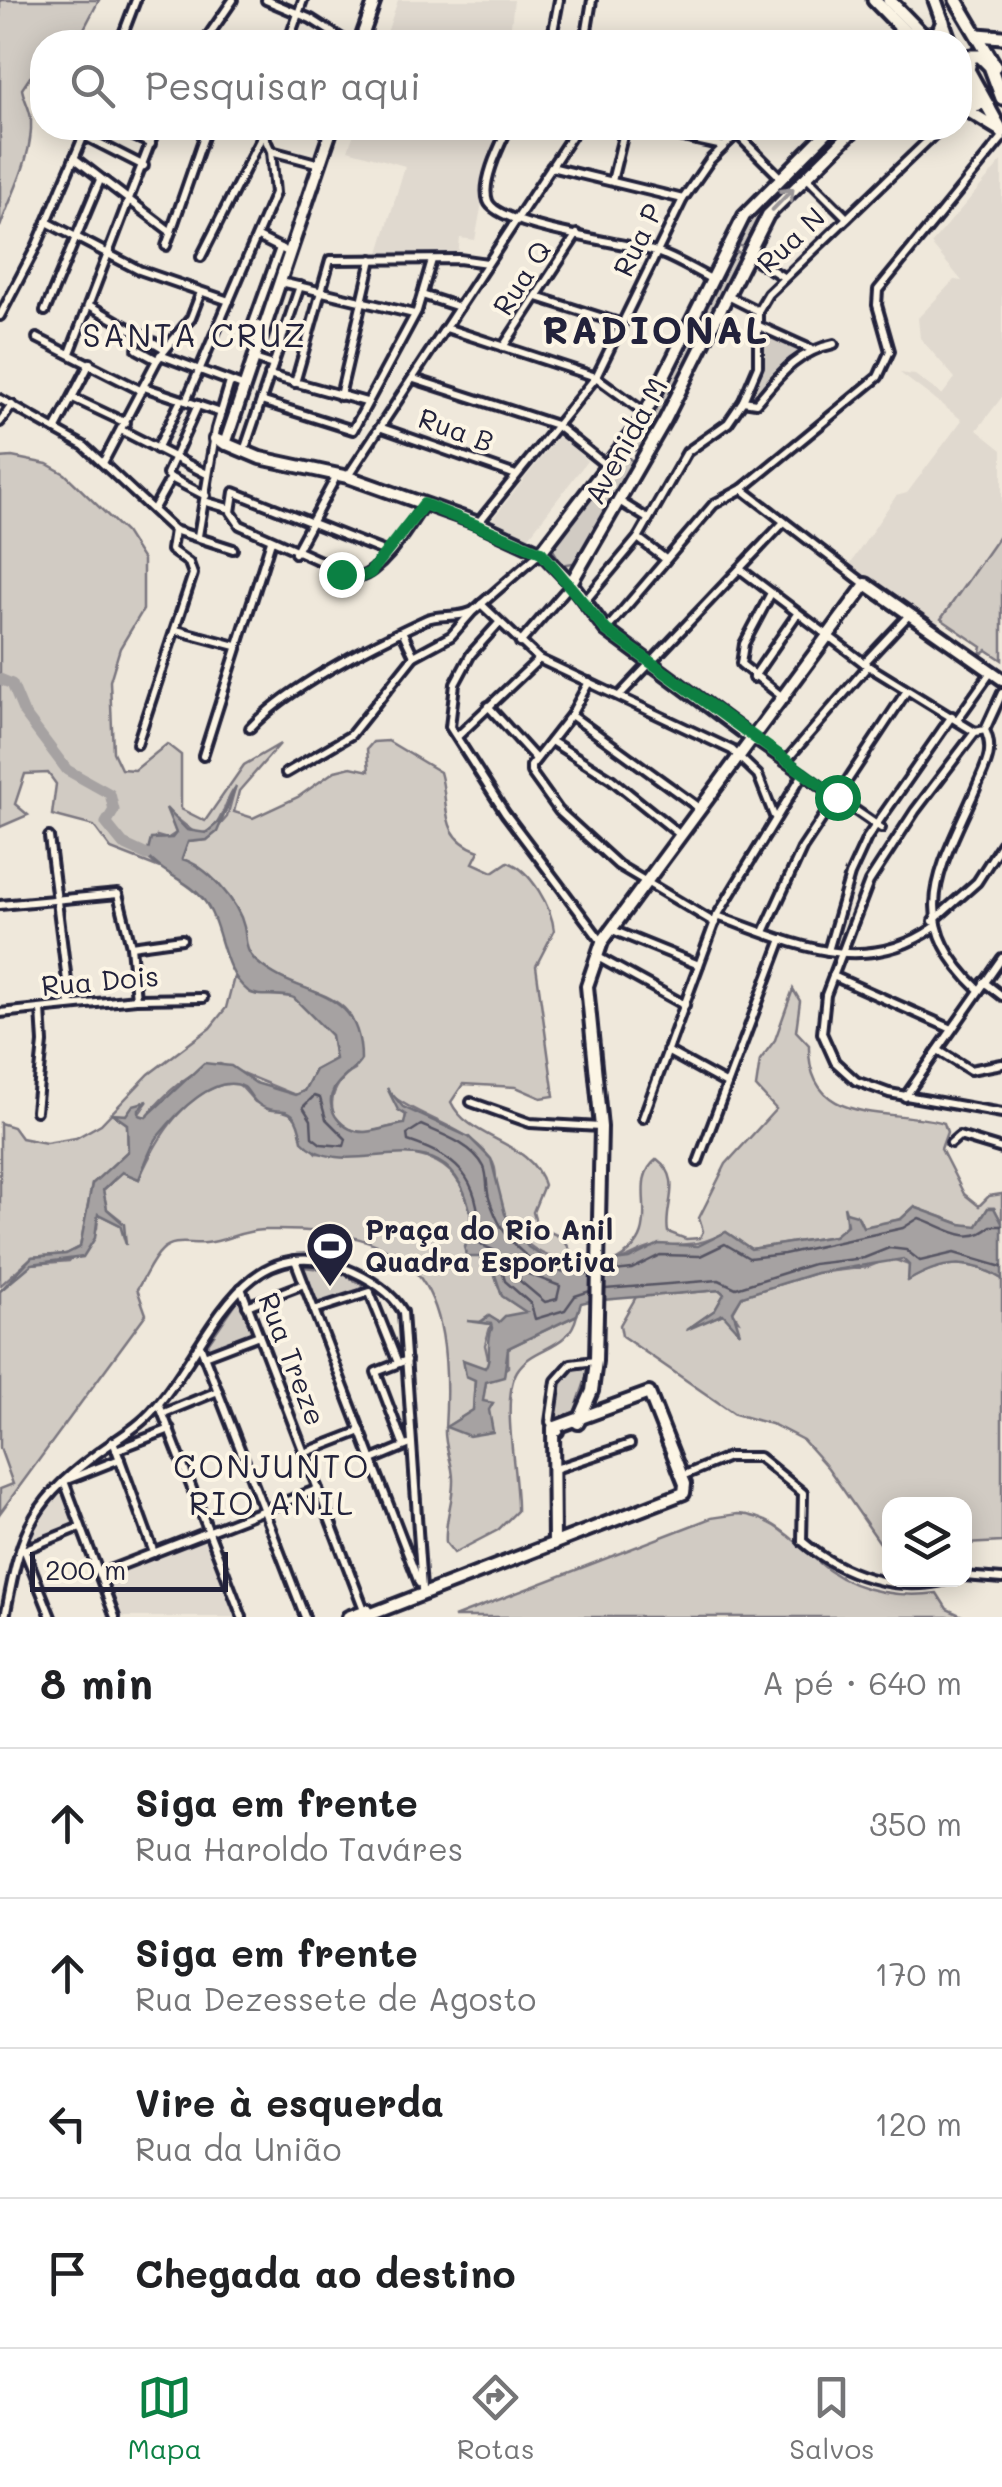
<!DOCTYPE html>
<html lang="pt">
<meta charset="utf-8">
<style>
:root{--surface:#fff;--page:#f6f6f6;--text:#202124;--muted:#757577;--line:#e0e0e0;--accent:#0b8043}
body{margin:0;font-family:Mali,sans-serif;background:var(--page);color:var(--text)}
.controls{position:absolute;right:30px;bottom:30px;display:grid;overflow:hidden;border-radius:20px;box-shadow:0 5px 25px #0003}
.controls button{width:90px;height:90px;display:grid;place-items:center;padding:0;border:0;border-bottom:2px solid var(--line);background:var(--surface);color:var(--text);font:50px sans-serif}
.scale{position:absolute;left:30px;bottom:25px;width:198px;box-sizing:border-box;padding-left:10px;border:5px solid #22223b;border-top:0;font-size:28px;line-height:35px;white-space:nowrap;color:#22223b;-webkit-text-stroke:8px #fcf5e5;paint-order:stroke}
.stop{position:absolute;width:30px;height:30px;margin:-22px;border:8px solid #0b8043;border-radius:50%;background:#fff}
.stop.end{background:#0b8043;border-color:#fff;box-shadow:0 2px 10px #0008}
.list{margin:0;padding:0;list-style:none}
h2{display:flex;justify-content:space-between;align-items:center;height:130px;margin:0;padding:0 40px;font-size:42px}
h2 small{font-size:32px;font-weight:400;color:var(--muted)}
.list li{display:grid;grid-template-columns:65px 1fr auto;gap:30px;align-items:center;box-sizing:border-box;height:150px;padding:0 40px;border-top:2px solid var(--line)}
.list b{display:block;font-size:38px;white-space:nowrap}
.list p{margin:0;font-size:32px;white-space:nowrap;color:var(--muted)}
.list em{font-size:32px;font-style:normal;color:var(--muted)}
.icon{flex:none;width:55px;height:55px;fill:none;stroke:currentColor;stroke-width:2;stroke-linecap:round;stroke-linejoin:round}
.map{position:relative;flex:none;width:1002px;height:1617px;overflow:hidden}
.search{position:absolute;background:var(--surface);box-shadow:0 5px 25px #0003;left:30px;right:30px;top:30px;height:110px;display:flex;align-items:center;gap:25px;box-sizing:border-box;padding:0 35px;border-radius:40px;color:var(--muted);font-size:38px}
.sheet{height:730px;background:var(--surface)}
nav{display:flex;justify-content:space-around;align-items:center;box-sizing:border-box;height:140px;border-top:2px solid var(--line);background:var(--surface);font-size:28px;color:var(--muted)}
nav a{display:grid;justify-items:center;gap:5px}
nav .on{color:var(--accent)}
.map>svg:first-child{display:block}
</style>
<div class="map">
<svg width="1002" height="1617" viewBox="0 0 1002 1617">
<rect width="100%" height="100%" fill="#efe8db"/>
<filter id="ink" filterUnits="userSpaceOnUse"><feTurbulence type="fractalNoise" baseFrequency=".01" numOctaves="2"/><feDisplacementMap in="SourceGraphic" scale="20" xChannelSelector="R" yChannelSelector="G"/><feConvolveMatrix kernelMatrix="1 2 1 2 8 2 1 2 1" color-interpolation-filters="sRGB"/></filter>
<g filter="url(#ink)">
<!-- built -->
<g fill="#e0d9cf">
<path d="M398,0H514L509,42H384Z"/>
<path d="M356,128H496L475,240L460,238L458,256H378L405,166L348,150Z"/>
<path d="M1002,161V397L977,430L1002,450V532L935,628L848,567L896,496L907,493L962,420L900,373L915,375L942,395L955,378L920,338L918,318L954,280L962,281L931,244Z"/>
<path d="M560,434L587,461L527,539L490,522Z"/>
<path d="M63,1489L76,1526L25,1545L32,1532Z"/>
<path d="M207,1536L239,1617H120L104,1576Z"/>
</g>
<!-- green -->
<g fill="#d1cbc3" stroke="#7a767f" stroke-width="2.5">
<path d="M0,0H99L77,42H42V72L30,77L22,89C24,100 30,108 31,119C33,158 12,192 0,227Z"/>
<path d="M836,128H852L767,211L745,248L733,243L746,218Z"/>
<path d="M738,252L741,258L643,451L634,450L630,440L729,253Z"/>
<path d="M769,334L803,350L784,364L755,401H749L763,367L764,336Z"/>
<path d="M625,455L635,463L578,562L562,565L552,548Z"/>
<path d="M12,457L47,464L65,474L125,532L143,560V610L120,648L110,681L113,752L121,769L135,770L167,744L181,755V809L205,821L244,765L280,744L239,791L234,812L253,818L298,797L335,771L351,767L369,771L367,749L373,742L388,741L440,772C450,805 438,837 479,851L473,863L493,872L508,862C531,870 552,908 554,931L536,966L554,1096L541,1098L516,1087L463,1084L451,1102C469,1141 532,1140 544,1185L533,1212L537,1226L563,1238L573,1255L590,1264C541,1263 505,1238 497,1188C495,1176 497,1167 490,1158C465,1125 421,1119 391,1095L406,1115L404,1124C389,1126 370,1135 355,1131C320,1121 329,1083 355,1070C370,976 300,1006 255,960C231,936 203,888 182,859L188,842L207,840L227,817L235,788C221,805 224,833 196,834L175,817L171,818L176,833L167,839L157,836L149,859L160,868L111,849L94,826L52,815L56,784L48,773L25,774L15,804L28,815L0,827V458Z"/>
<path d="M1002,532V660L987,650L980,655L982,647L941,619Z"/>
<path d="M234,977L251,993L294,997L331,1035L335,1059L315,1070L304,1091L295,1095L220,1064C192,1067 163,1096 146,1117L138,1115L147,1102L126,1115H115L127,1124L128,1151L92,1185L80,1247L66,1254L32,1257L0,1286V1123L13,1127L21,1138L46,1143L76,1138L101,1124L149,1074L210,1028L226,1008Z"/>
<path d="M793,989L800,1001L796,1031L809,1045C807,1129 891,1107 944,1123L947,1132L941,1149L964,1194L979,1206L989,1196L1002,1194V1223L994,1208H988L977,1226L969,1227L914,1207L901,1219L863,1228L859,1218L846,1212V1230L834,1236L751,1249L726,1232C693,1249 687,1242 654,1247C640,1249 630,1259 615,1261C671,1232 623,1185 657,1159C685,1180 663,1206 668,1232L686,1239L700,1238L703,1231L699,1218L726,1164L776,1109L756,1087L760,1060L775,1040Z"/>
<path d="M238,1083L255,1102L289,1113L302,1123L301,1135L317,1153C376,1160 453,1130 470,1211C474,1228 462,1243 466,1256L489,1257L502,1296L526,1312L499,1323L489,1316L480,1322L491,1324L485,1345L489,1363L485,1369L464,1361L475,1380L473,1410L447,1427L465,1433L491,1426L482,1402L486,1382L508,1367V1348L577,1315C569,1351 533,1345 517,1371C500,1400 518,1475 517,1511L498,1530L454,1553L446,1543C444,1522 453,1503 453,1482C454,1464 444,1447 445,1430C454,1280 419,1227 265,1230C242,1230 227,1241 206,1243C191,1245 174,1238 162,1250C152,1259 145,1277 137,1289L146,1314L0,1513V1489L13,1484L0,1448V1291L31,1264L69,1261L97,1228L98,1214L120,1225L121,1220L107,1209L103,1190L123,1172L139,1179C156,1140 189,1082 238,1083Z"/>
<path d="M890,1258L909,1265V1280C942,1261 969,1258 1002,1279V1542L965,1544L964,1504H890L889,1546L880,1543L828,1468L803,1440L774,1425L735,1414L622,1336L620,1325L636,1297L720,1290L724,1294L715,1310L691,1327L723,1314L738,1320L733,1312L742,1296L816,1273L868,1267Z"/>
<path d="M303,1267L338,1271L369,1289L316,1307Z"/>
<path d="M240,1297L253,1332L209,1350L207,1345Z"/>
<path d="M591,1364L575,1411L553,1422C554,1400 556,1384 571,1367Z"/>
<path d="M738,1514C778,1516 800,1549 830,1571C860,1592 902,1598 937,1593L947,1609L964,1617H454L711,1518Z"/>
</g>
<!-- water -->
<path fill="#a6a2a2" stroke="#716f79" stroke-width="2.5" d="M236,786L217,832L207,840L188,842L182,859C207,866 238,901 244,927C247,941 244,950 257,962C301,1000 361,984 361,1060C354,1072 341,1076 334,1089C323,1109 343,1133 365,1132C377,1131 391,1126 404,1124L406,1115L398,1110L387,1088L403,1107L469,1137L491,1159L505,1214L528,1247L545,1258L590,1264L629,1259L659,1244L698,1246L726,1232L751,1249L834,1236L847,1225L844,1206L846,1212L857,1215L863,1227L901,1219L914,1207L960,1224L977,1226L988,1208H994L1002,1223V1279C969,1258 941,1261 908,1281L909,1265L903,1259L816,1273L742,1296L733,1311L740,1333L723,1314L686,1330L715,1310L724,1294L720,1290L590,1301L581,1303L577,1315L508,1348L504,1377L486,1382L483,1401L493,1403L489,1410L493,1432L469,1436L446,1427L473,1410L475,1380L466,1376L463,1360L485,1368C493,1356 485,1346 492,1328L491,1324L467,1321L481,1322L489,1316L499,1322L505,1316L526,1312L502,1296L489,1257H467L464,1247C472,1238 473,1222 470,1210C444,1105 348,1190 302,1141C294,1091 276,1124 254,1100C250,1096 248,1090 244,1087C215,1072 176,1114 159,1135C150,1147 145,1165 139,1179L122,1172L103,1190L107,1209L124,1224L126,1245L120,1225L98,1214L95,1238L83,1257L32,1264L0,1291L32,1257L66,1254L80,1247L92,1184L128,1151L127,1124L113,1114L126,1115L133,1105L148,1101L139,1109V1115L146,1117L204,1063L231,1066L256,1083L295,1095L304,1091L315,1070L335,1059L331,1035L294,998C280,991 260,1000 248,991C220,969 224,926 203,899C189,881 162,874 147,855L151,839L172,838L176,833L166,808L187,830L206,833L221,820Z"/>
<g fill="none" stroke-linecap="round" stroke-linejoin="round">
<!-- shore -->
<g stroke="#575564" stroke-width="2.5">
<path d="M314,1096L320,1098L326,1119L346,1139L344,1146L321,1144L312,1137L311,1120L303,1107Z"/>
<path d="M605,1272L632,1269L660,1255L700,1256L725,1244L749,1258L784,1254L903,1228L919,1218C944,1226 969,1248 991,1226H1002"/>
<path d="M526,1273L560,1286L557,1299L545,1302L520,1281L519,1274Z"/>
<path d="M605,1289L719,1280L736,1288L813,1264L864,1258L889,1248L906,1250L920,1261L954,1253L1002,1267"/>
<path d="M590,1291L575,1296L565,1310L535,1319L531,1304L505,1281L497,1252L480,1244C480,1184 466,1160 408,1141L407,1134L421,1125C442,1134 473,1145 484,1167C488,1176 486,1188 489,1198C505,1249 537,1274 590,1274"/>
</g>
<!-- river -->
<path stroke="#a6a2a2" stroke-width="11" d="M0,679L12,684L24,713L67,770L110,794L114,810L106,823L123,844L147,855"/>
<!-- street casing -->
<g stroke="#22223b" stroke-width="14">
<g id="street">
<path d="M266,0L311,19L347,42"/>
<path d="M120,42L136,0"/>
<path d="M204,42L233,0"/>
<path d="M288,42L303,0"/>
<path d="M551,42L559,0"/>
<path d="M585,42L592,0"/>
<path d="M116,128L151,144"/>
<path d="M508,128C500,145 481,182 488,201C497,227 627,243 656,252C675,258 693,270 711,279"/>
<path d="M642,128L723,146"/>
<path d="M737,134L780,177"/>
<path d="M83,135L144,166"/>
<path d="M271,151L320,164"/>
<path d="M74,158L171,232"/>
<path d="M551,167L683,199"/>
<path d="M806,177L847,218"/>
<path d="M612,181L625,128"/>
<path d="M47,222L139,270L229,301"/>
<path d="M258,237L290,253"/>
<path d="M166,246L207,128"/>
<path d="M748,255L783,277"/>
<path d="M201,257L262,136"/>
<path d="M281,282L414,314"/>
<path d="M422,295L459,307"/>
<path d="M728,296L758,311"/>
<path d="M537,297L622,324"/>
<path d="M89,305L165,349"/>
<path d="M45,311L100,180"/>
<path d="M0,316L37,245L87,128"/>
<path d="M759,326L810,349"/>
<path d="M263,327L253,323L280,248"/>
<path d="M446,328L596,377L645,413"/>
<path d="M37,338L142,391"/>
<path d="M503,347L577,234"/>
<path d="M137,349L157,360"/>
<path d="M70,353L156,128"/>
<path d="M160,355L245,387"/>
<path d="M254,359L273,365"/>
<path d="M269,375L366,402"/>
<path d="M414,379L556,425L607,466"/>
<path d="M295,383L330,260L459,259L487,263"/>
<path d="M144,387L221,413"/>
<path d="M340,396L372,259"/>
<path d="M73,398L126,423"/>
<path d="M0,399L84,446L174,530L233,549"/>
<path d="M186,401L275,193L271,151L260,128"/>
<path d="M261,401L353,430L417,311L432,260"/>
<path d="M743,401L756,403C780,375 796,352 834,344"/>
<path d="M0,422L12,405"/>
<path d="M56,428L90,363"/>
<path d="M382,428L516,475"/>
<path d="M121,430L207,474"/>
<path d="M157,449L181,400"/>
<path d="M244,451L300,286"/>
<path d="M104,461L157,360L191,318L201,292"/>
<path d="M348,476L577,128"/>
<path d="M171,478L206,496"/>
<path d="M742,489L865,584"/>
<path d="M619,501L648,519"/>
<path d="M207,502L231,509"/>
<path d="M153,510L171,478L167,474L198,405"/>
<path d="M479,522L596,377L683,199L710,160L743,128"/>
<path d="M198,536L216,429L230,382"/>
<path d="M638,538L664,558"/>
<path d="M295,553L336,477"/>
<path d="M388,553L234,492L231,512L240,525L358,578C386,569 408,528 424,505"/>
<path d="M740,569L868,666L975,732"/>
<path d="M770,595L744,644L741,664L785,699"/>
<path d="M585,601L638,538L687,452L728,423L743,401L758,366V311L768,294L941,128"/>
<path d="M481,604L539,659L732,750L758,775L774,816"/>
<path d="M499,623L471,654L455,684L450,727L505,813L602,942"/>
<path d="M607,629L714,504L742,489L878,377L890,351L877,305L878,290L1002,138"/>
<path d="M176,630L236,646"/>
<path d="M403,633L414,656"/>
<path d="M520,643L571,584"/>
<path d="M864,663L909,615"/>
<path d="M753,678L797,614"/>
<path d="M589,682L571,715L531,766V772L559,811L618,865L715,923"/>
<path d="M619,696L784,522"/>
<path d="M488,706L536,759"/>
<path d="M571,715L699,808"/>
<path d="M957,720L991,672"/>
<path d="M250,728C288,687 373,644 425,620C439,613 455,619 471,612"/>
<path d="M985,730L975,732L915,811L869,882L826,995L822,1033L835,1062L856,1081L889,1093L1002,1113"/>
<path d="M458,736L539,659"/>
<path d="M551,741L611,779L679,834"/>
<path d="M755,741L881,828"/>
<path d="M137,744L193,574L189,563L171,550L174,530"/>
<path d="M203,756L271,541"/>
<path d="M785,762L868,666"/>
<path d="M286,773L351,735L414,656L451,636L472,612L540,553"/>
<path d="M49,837L70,1005"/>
<path d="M0,905L118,894L131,946L136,999"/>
<path d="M717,916C791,942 862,979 935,927"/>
<path d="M933,921L977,882L1002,843"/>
<path d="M610,929L699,965"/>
<path d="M764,932L802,849L906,692"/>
<path d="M131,946L182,939"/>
<path d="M828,951L850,875L867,838L952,716"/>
<path d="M596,956L685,1005"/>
<path d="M833,976L952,1029"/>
<path d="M984,982L1002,996"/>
<path d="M979,990C900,915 945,864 979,781C987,763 994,749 985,730L1002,693"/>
<path d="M0,1013L136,999L203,998"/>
<path d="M938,1050L970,1070L1002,1064"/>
<path d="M667,1051L727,1084"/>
<path d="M905,1097L1002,958"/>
<path d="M471,1102L530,1123L600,1127"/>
<path d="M36,1111L43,1043L41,1009"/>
<path d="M643,1118L717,916L803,774"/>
<path d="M951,1143L959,1136L1002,1149"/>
<path d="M698,1162L782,939"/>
<path d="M295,1260L419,1583"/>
<path d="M241,1288L365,1612"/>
<path d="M370,1293L398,1363"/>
<path d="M247,1306L304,1284"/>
<path d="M314,1310L370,1292"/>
<path d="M200,1345L305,1617"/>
<path d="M204,1356L259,1335"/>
<path d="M159,1404L242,1617"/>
<path d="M164,1413L218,1391"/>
<path d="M559,1432L550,1422L556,1381L571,1364L595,1361"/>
<path d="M113,1441L154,1553"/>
<path d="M404,1446L376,1372L407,1360"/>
<path d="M116,1450L170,1429"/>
<path d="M304,1453L361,1431"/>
<path d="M372,1460L408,1445"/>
<path d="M552,1470L630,1444"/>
<path d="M682,1476L728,1457H759L803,1493L802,1541C841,1575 896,1593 947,1580"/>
<path d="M24,1549L51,1617"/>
<path d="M21,1551L80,1527"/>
<path d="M99,1574L318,1489"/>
<path d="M964,1576L1002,1579"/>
<path d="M5,1617C20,1538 26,1507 94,1456C113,1441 138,1428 154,1409C208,1350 239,1228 342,1267C365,1276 391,1291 403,1312L422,1589"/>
<path d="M115,1617L64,1481L120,1459"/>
</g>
</g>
<!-- secondary casing -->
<g stroke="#22223b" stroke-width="18">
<g id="secondary">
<path d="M360,42L375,0"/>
<path d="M960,97L974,106L982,104"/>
<path d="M960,106L1001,131"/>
<path d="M215,439L260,458L348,477L478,523L541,552L571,583L606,630L754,740"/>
<path d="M225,444L332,128"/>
<path d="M541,552L642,420L744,216L831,128"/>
<path d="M571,583L665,420L768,215L856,128"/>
<path d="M578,1423L592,1391L596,1361L601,1127L587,986L602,942L866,584L1002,679"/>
<path d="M348,1617L367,1610"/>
<path d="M364,1617C470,1575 577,1535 684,1493L685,1484L649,1393L553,1428L554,1544"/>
</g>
</g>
<!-- primary casing -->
<g stroke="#22223b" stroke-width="19">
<g id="primary">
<path d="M874,0L915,42"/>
<path d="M889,0L924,36L938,33L943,21"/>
<path d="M935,0L950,42"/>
<path d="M956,0L995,66"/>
<path d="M978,35L1002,37"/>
<path d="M960,76L976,96"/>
<path d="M986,103L1002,132"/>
<path d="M989,108L968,70L971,56H980L990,66L1002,98"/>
</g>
</g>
<!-- street -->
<use href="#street" stroke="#fcf5e5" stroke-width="6"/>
<!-- secondary -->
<use href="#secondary" stroke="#fcf5e5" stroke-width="10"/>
<!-- primary -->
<use href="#primary" stroke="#fcf5e5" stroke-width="11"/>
</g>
<!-- one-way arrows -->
<defs><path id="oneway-shaft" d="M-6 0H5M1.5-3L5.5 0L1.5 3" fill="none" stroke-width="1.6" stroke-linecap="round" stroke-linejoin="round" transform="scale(2.5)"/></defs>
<use stroke="#9a9698" href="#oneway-shaft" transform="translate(783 199) rotate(-46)"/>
</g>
<g fill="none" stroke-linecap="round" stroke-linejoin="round" filter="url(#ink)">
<!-- route -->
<path stroke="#0b8043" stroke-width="12" d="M341,574L358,578L370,573L424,504L541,552L606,630L837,797"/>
</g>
<!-- icons -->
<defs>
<g id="stadium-pin" transform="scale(2.5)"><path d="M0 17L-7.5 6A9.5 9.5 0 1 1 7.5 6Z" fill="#22223b" stroke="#fcf5e5"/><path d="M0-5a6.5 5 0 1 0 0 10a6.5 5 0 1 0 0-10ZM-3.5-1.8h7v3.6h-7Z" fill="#fff"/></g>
</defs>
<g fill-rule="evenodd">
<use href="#stadium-pin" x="330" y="1246"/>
</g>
<g text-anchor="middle" stroke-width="8" stroke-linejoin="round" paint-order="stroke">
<!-- street labels -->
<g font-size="28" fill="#22223b" stroke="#fcf5e5">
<text transform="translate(638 240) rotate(-64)" y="10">Rua P</text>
<text transform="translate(791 240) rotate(-43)" y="10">Rua N</text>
<text transform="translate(522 278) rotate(-57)" y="10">Rua Q</text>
<text transform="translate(456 430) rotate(20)" y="10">Rua B</text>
<text transform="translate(626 441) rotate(-61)" y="10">Avenida M</text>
<text transform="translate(100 981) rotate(-5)" y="10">Rua Dois</text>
<text transform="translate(292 1359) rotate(69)" y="10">Rua Treze</text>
</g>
<!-- poi labels -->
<g font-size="28" font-weight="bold" fill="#22223b" stroke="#fcf5e5" text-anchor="start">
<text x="365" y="1240">Praça do Rio Anil<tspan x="365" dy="32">Quadra Esportiva</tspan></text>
</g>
<!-- quarter labels -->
<g font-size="32" letter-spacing="2.5" fill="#22223b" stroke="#fcf5e5">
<text x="195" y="347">SANTA CRUZ</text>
<text x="272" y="1478">CONJUNTO<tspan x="272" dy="37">RIO ANIL</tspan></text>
</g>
<!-- district labels -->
<g font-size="38" font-weight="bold" letter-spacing="2.5" fill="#22223b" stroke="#fcf5e5">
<text x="656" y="344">RADIONAL</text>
</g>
</g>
</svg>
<div class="controls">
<button><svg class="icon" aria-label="layers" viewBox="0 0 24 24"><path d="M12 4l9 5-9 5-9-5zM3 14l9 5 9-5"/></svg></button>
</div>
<div class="scale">200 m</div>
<div class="stop" style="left:837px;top:797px"></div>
<div class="stop end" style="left:341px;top:574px"></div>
<div class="search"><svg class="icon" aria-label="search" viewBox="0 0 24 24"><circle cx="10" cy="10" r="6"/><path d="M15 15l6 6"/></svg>Pesquisar aqui</div>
</div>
<section class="sheet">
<h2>8 min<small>A pé · 640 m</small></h2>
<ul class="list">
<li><svg class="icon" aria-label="ahead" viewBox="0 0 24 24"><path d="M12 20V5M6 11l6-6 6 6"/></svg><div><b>Siga em frente</b><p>Rua Haroldo Taváres</p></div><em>350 m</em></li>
<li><svg class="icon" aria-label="ahead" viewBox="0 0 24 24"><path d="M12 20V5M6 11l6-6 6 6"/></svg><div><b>Siga em frente</b><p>Rua Dezessete de Agosto</p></div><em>170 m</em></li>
<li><svg class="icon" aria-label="left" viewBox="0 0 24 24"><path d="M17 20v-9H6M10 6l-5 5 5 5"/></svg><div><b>Vire à esquerda</b><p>Rua da União</p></div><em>120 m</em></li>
<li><svg class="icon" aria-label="arrive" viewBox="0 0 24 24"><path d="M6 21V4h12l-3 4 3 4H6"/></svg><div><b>Chegada ao destino</b></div></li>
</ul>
</section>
<nav>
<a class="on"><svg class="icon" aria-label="map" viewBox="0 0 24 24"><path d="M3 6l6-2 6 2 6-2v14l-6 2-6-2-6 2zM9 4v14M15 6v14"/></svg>Mapa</a>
<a><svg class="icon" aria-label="directions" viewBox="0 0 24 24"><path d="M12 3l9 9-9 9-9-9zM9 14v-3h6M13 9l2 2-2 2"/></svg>Rotas</a>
<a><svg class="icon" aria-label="saved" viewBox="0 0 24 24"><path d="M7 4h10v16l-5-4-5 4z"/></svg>Salvos</a>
</nav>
